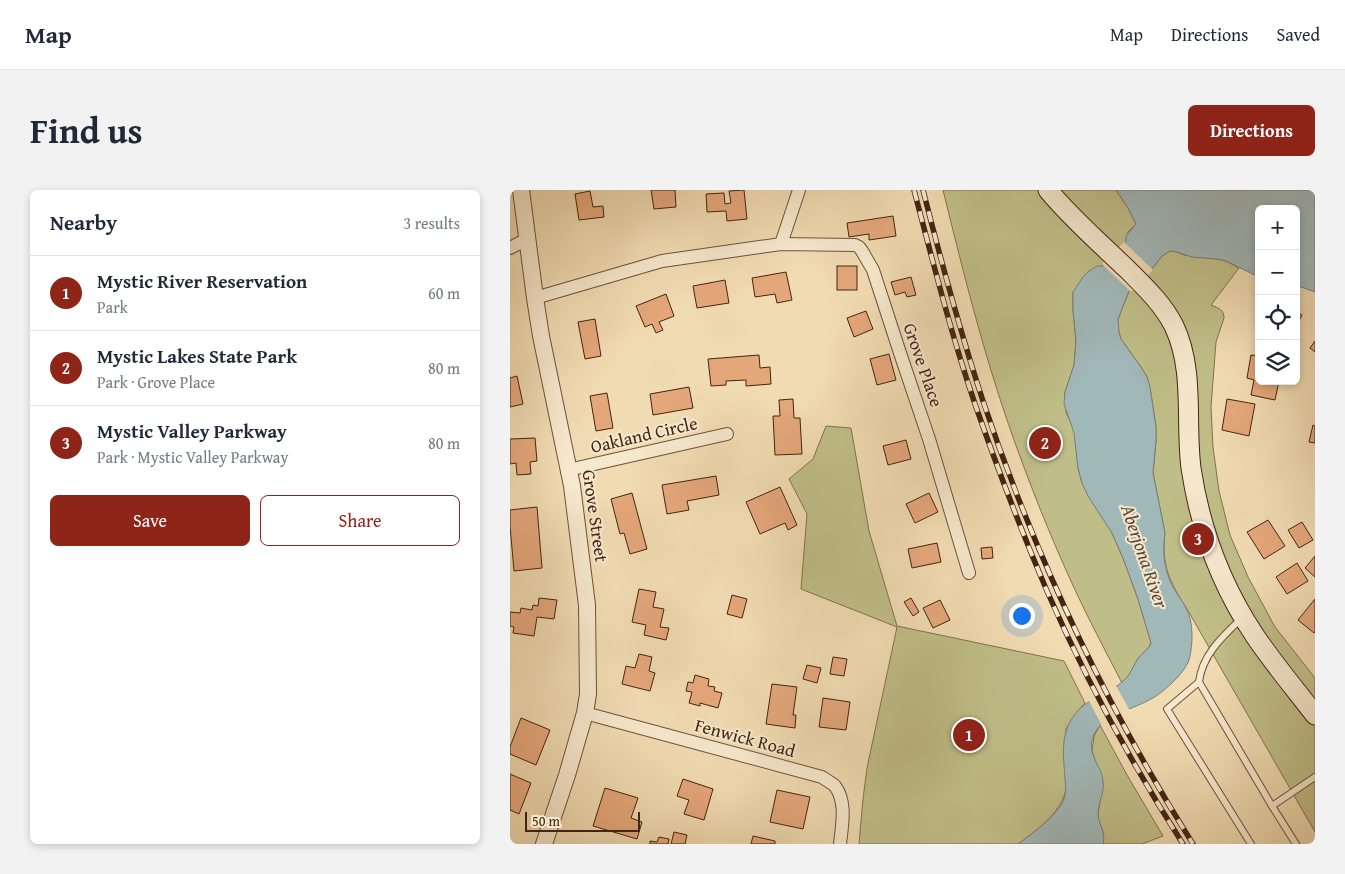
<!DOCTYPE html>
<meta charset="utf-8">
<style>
:root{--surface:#fff;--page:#f2f2f3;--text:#1f2937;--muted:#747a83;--line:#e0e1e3;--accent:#8f2418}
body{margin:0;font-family:"Gentium Book Plus",serif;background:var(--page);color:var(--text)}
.controls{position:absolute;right:15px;top:15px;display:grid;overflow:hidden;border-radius:8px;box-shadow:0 2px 8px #0003}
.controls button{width:45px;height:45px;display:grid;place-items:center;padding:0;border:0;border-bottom:1px solid var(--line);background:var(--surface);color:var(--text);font:25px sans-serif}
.scale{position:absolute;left:15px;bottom:12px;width:115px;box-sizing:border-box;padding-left:5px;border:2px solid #442412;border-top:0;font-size:14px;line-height:18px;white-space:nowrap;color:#442412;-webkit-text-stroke:4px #f6e8cd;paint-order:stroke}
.you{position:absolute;left:511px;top:425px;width:18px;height:18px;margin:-12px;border:4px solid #fff;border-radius:50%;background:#1a73e8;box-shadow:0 0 0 8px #1a73e833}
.badge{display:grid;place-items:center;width:32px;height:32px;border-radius:50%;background:var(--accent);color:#fff;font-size:16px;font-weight:700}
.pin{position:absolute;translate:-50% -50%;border:2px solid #fff;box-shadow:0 1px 5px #0006}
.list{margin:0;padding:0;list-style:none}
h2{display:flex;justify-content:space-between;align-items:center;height:65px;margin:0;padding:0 20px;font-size:21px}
h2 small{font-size:16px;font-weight:400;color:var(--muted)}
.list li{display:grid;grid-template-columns:32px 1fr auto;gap:15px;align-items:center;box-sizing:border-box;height:75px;padding:0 20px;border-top:1px solid var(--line)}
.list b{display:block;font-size:19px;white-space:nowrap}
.list p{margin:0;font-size:16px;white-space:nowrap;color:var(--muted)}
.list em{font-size:16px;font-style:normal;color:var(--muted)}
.actions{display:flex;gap:10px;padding:15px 20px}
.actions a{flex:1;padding:11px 0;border:1px solid var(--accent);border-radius:8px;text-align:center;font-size:18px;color:var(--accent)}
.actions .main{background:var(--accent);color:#fff}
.icon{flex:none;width:28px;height:28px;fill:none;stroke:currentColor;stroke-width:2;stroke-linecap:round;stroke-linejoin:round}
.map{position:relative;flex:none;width:805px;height:654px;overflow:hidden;border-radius:8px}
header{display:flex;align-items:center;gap:30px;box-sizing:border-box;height:70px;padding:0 25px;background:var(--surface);border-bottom:1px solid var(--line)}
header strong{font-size:24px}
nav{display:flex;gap:28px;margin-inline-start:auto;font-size:18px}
.intro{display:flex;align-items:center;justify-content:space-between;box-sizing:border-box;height:120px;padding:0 30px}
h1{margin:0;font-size:35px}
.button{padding:12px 22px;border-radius:8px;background:var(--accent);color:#fff;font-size:18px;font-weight:700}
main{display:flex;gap:30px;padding:0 30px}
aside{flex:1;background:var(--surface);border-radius:8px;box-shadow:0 2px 8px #0003}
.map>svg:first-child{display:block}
</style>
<header>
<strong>Map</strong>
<nav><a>Map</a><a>Directions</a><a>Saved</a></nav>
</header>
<div class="intro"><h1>Find us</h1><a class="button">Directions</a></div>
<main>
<aside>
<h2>Nearby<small>3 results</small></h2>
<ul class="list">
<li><span class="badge">1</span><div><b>Mystic River Reservation</b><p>Park</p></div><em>60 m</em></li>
<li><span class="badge">2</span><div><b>Mystic Lakes State Park</b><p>Park · Grove Place</p></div><em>80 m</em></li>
<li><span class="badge">3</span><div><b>Mystic Valley Parkway</b><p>Park · Mystic Valley Parkway</p></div><em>80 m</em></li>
</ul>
<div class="actions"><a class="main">Save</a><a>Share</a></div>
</aside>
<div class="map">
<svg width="805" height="654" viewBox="0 0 805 654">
<rect width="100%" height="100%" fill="#f1dbb2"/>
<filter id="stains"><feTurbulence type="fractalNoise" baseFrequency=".004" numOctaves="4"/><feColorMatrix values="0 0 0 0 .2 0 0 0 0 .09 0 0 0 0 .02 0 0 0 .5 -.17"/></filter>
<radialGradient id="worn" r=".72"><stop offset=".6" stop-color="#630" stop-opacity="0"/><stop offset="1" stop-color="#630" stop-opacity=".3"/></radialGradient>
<!-- green -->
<g fill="#c0be88" stroke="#82714d">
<path d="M433,0H606L618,18L626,34L618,42L617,52L563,102V120L566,151L564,175L555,202L556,223L561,232L565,243L568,278L572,293L602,343L613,368L628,409L641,452C639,459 635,461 631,465C623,474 622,484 612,493C596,462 580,432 566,402C540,346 517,288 497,230C471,154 452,77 433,0Z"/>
<path d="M660,61L667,62L674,65L707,69L716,71L729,78L701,115C708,118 714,119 714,128L706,152L701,217L703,257L709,301L720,345L738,387L765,437L805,488V642L677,419C660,393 651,375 655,343L643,283L646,251V237L640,198L637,187L631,177L611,149L607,136L608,129L619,101L642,79L652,66Z"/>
<path d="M316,236L341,238L359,341L387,436L554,471L575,513L568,521L556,539V600C550,624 527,640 508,654H349L353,609L357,578L387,437L291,399L297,324L279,289L303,269Z"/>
<path d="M590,535L617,585L653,646L632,654H593V642L588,630V624L593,594L582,561L584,546Z"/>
</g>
<!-- water -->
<path fill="#a1b8b9" stroke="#7c7d76" d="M606,0H805V102L786,95V19H749V87L716,71L707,69L682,67L667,62L660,61L652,66L642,79L619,101L608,129L609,142L611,149L631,177L637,187L640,197L646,237V251L643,283L655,343C652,361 654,379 662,395C666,403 672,410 676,418C684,432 683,455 679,470C676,478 671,483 666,489C658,497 649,505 639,510C621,520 590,526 583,547C577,566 591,574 593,591C595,602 588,613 588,624C588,631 592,636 593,643C594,646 594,650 593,654H508C523,643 547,626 554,609C556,603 556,596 555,590C554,569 550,549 561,530C574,508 594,507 612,492C621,485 623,476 629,467C634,462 639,459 641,453L628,409L613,368L602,343L578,306L572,293L568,278L564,243L554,214L555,202L564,175L566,151L563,120V102L573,87L579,81L587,76H593L616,52V46L626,34L618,18Z"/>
<!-- pier -->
<g fill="#f1dbb2">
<path d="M614,52L643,80L621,102L592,74Z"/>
<path d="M605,494L620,521L592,536L578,509Z"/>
</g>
<!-- building -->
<g fill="#e4a77a" stroke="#442412">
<path d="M141,0H165L166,17L144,19Z"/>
<path d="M234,0L237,29L217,31L216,21L197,22L196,4L214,3L215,14L221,13L219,1Z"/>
<path d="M80,1L83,17L93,16L94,27L69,30L65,4Z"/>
<path d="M383,26L386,46L359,50V44L339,47L337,33Z"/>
<rect x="327" y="76" width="20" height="24"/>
<path d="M276,82L282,110L267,113L265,104L245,107L242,88Z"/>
<path d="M401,87L406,105L397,107L395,102L385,105L381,92Z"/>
<path d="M215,90L219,113L187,118L183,96Z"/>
<path d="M156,104L164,126L149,132L153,140L146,143L142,134L135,137L126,116Z"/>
<path d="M356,121L363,139L344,147L337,128Z"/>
<path d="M786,122L792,125L786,136Z"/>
<path d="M85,129L91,166L75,169L68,132Z"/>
<path d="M805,151V162L800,158Z"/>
<path d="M379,164L386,190L367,195L360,169Z"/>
<path d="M249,165L250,178L260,177L261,194L236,196V190L216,191V195L201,196L198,169Z"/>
<path d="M741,165L749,166V191H769L765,210L741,205L744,190L737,188Z"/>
<path d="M7,186L13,214L0,217V188Z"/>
<path d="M179,197L183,218L143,225L140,204Z"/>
<path d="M97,203L103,238L86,241L80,206Z"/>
<path d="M283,209L284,228H290L292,264L265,265L263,226H270L269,210Z"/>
<path d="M717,209L745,214L739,246L712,240Z"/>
<path d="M803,235L805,236V253L799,252Z"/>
<path d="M25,248L27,271L20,272L21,284L7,285L6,273L0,274V249Z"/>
<path d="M396,250L401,269L378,275L373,256Z"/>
<path d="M206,286L209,305L177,311L179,320L157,324L152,295Z"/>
<path d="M270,297L287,335L278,340L275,333L250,344L236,312Z"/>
<path d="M122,303L137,359L120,364L114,343L110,344L101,309Z"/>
<path d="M419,303L428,322L405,333L396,314Z"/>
<path d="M27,317L32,378L4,381L0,336V320Z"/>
<path d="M758,330L775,356L754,369L737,342Z"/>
<path d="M792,332L803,350L789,358L778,340Z"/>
<path d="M427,353L431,372L402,378L398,359Z"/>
<path d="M482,357L483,368L472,369L471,358Z"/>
<path d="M805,366V387L795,378Z"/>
<path d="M787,373L798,391L777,404L766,387Z"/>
<path d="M129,399L146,402L143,417L154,419L150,437L159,438L156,450L134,445L136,435L122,432Z"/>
<path d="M222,405L237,409L232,428L217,424Z"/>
<path d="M29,408L47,410L44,429L27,427L24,446L3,443L4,437L0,436V422L10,423L11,418L22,420L23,415L28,416Z"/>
<path d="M401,408L409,422L403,426L394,412Z"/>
<path d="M805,409V441L804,443L788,430Z"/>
<path d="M430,410L440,430L423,438L413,418Z"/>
<path d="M129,464L142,467L139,481L145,483L140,501L112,494L116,476L125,478Z"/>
<path d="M323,467L337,469L334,486L320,484Z"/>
<path d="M297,475L311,478L307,493L293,489Z"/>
<path d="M185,485L199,489L198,496L205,497L204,501L212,503L208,518L190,513V516L179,513L182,502L176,501L178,492L183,493Z"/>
<path d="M262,494L287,497L283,525H286L285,538L256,534Z"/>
<path d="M313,508L340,512L336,540L309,537Z"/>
<path d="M11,528L40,540L26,575L0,564V557Z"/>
<path d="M0,584L21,593L9,624L0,620Z"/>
<path d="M173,589L203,599L194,630L174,624L179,610L167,606Z"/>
<path d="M95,598L128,608L121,628L132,632L127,649L83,636Z"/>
<path d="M267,600L300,607L293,639L260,632Z"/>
<path d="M164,642L177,645L175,654H161Z"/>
<path d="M243,646L265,651V654H241Z"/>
<path d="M149,647L159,649L158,654H140V651L147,652Z"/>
</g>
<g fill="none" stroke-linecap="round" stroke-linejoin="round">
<!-- service casing -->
<g stroke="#6f523a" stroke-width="8">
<g id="service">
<path d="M731,429C713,446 692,465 689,492L762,616L786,654"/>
<path d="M689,492L657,519L741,654"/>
<path d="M762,616L805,587"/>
</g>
</g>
<!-- minor casing -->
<g stroke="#6f523a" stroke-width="14">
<g id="minor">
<path d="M271,54L289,0"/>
<path d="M0,58L17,49"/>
<path d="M25,108L152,71L271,54L345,55L349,57L352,61L363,80L390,163L419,249L459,383"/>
<path d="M58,280L217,244"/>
<path d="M75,523L312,587C316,590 322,593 325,596C337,612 332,635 330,654"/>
</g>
</g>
<!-- tertiary casing -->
<g stroke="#6f523a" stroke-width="18">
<path id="tertiary" d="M11,0L25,108L31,146L62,296L77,415L78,504L75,523L57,585L34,654"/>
</g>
<!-- secondary casing -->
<g stroke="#442412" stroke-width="21">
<path id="secondary" d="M538,0C562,29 591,54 618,80C635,97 653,114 664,136C685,180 675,231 681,278C690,338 711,395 745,446C764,474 785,499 805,525"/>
</g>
<!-- service -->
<use href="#service" stroke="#f6e8cd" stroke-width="6"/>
<!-- minor -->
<use href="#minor" stroke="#f6e8cd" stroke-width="12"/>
<!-- tertiary -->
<use href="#tertiary" stroke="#f6e8cd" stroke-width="16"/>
<!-- secondary -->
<use href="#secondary" stroke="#f6e8cd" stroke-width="19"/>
<!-- rail casing -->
<g stroke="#442412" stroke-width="5.5">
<g id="rail">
<path d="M404,0C423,72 441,144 465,214C487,277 511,340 537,401C575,488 622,574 673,654"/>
<path d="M413,0C431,71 450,141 473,211C525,366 596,516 683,654"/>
</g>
</g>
<!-- rail -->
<use href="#rail" stroke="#f6e8cd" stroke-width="4" stroke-dasharray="11" stroke-linecap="butt"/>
</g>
<g text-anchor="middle" stroke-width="4" stroke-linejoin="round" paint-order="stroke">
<!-- street labels -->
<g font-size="18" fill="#442412" stroke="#f6e8cd">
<text transform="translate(413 175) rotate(71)" y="6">Grove Place</text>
<text transform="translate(134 245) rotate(-13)" y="6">Oakland Circle</text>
<text transform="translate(85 326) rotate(82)" y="6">Grove Street</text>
<text transform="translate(235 548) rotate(15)" y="6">Fenwick Road</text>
</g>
<!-- water labels -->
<g font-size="19" font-style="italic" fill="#5b493c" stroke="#f6e8cd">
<text transform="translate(635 366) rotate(71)" y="7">Aberjona River</text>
</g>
</g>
<rect width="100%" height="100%" filter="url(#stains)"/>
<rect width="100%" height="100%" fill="url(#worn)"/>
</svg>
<div class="controls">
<button>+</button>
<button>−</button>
<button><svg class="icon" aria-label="locate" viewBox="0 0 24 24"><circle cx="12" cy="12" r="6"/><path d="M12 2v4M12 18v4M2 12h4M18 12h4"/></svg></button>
<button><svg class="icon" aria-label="layers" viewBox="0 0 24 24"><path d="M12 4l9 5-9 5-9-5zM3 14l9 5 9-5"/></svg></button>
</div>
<div class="scale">50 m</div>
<div class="you"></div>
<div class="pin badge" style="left:459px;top:545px">1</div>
<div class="pin badge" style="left:535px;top:253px">2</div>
<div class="pin badge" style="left:688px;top:349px">3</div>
</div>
</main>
